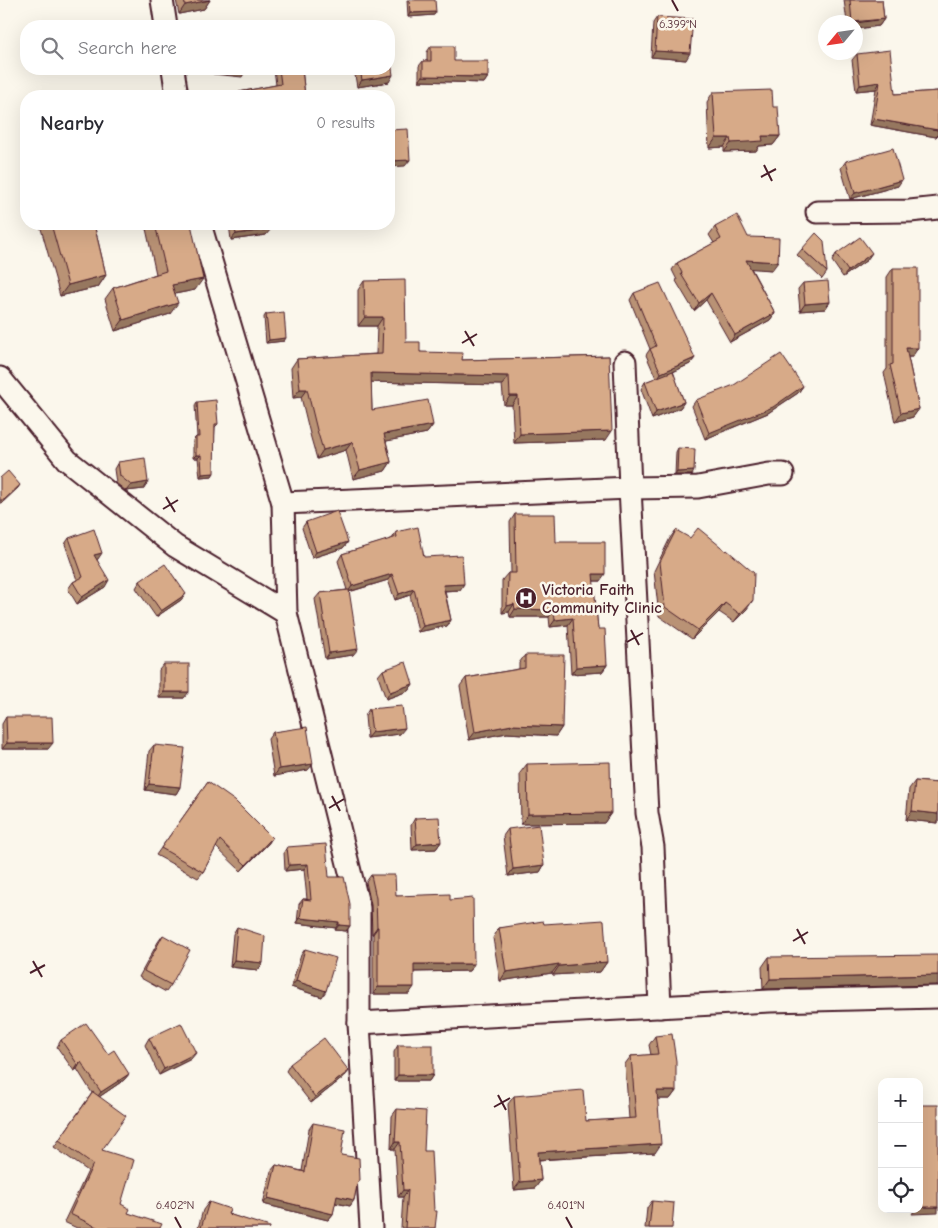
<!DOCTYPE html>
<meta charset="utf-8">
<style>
:root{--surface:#fff;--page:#f2f2f3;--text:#2b2b33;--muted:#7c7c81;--line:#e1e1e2}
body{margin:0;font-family:"Comic Neue",sans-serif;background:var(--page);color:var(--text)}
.controls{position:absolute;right:15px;bottom:15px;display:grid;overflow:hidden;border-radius:10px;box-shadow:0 5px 20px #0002}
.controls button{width:45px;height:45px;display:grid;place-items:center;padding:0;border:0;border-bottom:1px solid var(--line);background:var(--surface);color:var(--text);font:25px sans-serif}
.compass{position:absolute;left:818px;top:15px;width:45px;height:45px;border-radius:50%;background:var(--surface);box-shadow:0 5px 20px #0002;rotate:241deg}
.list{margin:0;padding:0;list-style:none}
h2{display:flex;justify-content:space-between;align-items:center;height:65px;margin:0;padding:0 20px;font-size:21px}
h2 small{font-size:16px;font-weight:400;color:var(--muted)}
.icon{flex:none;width:28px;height:28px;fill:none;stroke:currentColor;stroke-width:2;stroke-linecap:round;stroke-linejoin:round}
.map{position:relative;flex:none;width:938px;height:1228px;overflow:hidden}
.search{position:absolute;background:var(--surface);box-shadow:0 5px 20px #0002;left:20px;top:20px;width:375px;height:55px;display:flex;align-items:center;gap:12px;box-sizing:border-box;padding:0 18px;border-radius:20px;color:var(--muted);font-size:19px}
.panel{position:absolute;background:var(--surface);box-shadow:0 5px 20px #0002;left:20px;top:90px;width:375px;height:140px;border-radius:20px}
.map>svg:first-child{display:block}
</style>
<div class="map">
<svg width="938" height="1228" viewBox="0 0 938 1228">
<rect width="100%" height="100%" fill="#fbf7ec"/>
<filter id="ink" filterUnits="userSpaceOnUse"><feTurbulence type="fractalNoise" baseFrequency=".02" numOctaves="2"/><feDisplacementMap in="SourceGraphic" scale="10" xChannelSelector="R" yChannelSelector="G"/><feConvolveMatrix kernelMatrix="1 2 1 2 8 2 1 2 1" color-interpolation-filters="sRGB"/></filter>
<g filter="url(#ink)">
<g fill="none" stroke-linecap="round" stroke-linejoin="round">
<!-- street casing -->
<g stroke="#4a1f2b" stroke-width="25">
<g id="street">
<path d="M162,0L166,26"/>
<path d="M173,69L177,96"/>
<path d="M817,212L910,211L938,208"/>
<path d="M200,224L283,503L286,613L359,908V1023L371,1228"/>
<path d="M625,362L630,488L647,813L653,847L660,1007"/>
<path d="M0,378L67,460L175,546L286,613"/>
<path d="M283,503L630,488L698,487L769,474H783"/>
<path d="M359,1023L770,1001L938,997"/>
</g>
</g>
<!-- street -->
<use href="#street" stroke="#fbf7ec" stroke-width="21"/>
</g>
<!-- wall -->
<g fill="#b99275" stroke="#4a1f2b">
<path d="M176,0H210L204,9L179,14Z"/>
<path d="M407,0H409L436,12L434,15L408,17Z"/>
<path d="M844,0H882L884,19L879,26L856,29V22H847Z"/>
<path d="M657,17L686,60L651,57L653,23Z"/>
<path d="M431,46L454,61L488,77L484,83L419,81V66L423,61H427V52Z"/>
<path d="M857,54L895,94L938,91V135L936,137L870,125L876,89L856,91L852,60Z"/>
<path d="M274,69H302L305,96H236L239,92L276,85Z"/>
<path d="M354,69H389V82L357,87Z"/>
<path d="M713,92L773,107L780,136L773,145L759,146L756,151L724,152V147L709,148L707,102Z"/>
<path d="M846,161L898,186L850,199L841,168Z"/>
<path d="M41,224H94L106,275L98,287L60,296L40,225Z"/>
<path d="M145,224H191L195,290L175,294L170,314L115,331L105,299L113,288L156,274Z"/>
<path d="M229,224H270L266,235L231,240Z"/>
<path d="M715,227L748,237L772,270L751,268L775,313L770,320L730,342L706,300L694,311L676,281L677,280L672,270L677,263L714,243L709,235Z"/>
<path d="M802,249L827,272L822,279L797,255Z"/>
<path d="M836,254L867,260L843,277L832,261Z"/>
<path d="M893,268L912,357H908L919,409L913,417L895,422L884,373L887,369V277Z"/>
<path d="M364,281L406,342L420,352L462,360L609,356L606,440L514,443L512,405H504L502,385L371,382L372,410L433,425L427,433L386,441L391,462L385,471L353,479L346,450L317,459L311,438L301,397L293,398L291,368L297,359L376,354L377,326H358V290Z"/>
<path d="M803,283L830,302L825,309L800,311L798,289Z"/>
<path d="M634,293L695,358L690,364L673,372L684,402L680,408L652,419L641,389L645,382L656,378L646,355L650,349L630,300Z"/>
<path d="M266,314L284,341L266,343L264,317Z"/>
<path d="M803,386L798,393L768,413L705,439L692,406L696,400Z"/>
<path d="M197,402L218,424L215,427L212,476L200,477L198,458H193V440L196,437H197L195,405Z"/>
<path d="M678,448L692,475H675L676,452Z"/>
<path d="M118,462L144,489L126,491L116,483L114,469Z"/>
<path d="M515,514L556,542L600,581H593L598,629L607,665L602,672L571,674L568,625L550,627L549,617H510L509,612L502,613V580L508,573H511L510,522Z"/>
<path d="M306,522L348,542L343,548L312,558L302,528Z"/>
<path d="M676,530L747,609L734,622L719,612L692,639L659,616L654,571L670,538Z"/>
<path d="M396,532L460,590L445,591L451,620L447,626L418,632L410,595L395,600L388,580L349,592L353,655L325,659L315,599L320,593L347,590L338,561L342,554L392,539Z"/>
<path d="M69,538L98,559H97L105,587L77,604L68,589L73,582L77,580L65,544Z"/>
<path d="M140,581L181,600L156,617L136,588Z"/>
<path d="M525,655L562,727L556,736L507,733L469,740L460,686L466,678L519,669V663Z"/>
<path d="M164,664L184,698H159V670Z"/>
<path d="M383,670L413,684L408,691L386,699L378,676Z"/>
<path d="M369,709L400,734L367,738L365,716Z"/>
<path d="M6,717L48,749H2V724Z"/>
<path d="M273,732L308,770L274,776L268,739Z"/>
<path d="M154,745L180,787L176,794L145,790L149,751Z"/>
<path d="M527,764L611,813L604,823L521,824L520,773Z"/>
<path d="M915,781L938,783V823L906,820L909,789Z"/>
<path d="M208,782L272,838L268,844L241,871L216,847L203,872L198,878L156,855Z"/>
<path d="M415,818L441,842L436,849L412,850L411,825Z"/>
<path d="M508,829L544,865L540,872L508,876L503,836Z"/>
<path d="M287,847L329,877L350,926L346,931L335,930L336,928L297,923L299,904L303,899H307L304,869L285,871L284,852Z"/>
<path d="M371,875L396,896L450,900L474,964L469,971L414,972L409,994H373V934H372L371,905L366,882Z"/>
<path d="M544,924L607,962L600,972L553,975L552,973L500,981L493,938L499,928Z"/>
<path d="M237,927L263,963L258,970L230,967L233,934Z"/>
<path d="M163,935L171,985L166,992L139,977L158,942Z"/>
<path d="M305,949L322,997L291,987L301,955Z"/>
<path d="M769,957L937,985L763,989L762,967Z"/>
<path d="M655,1036L676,1091L670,1099H657L655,1153L539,1160L541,1180L535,1188L514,1190L508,1104L514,1096L586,1121L629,1119L625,1064L631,1056L651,1055L649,1045Z"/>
<path d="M149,1038L191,1059L159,1075L145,1045Z"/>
<path d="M61,1040L108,1054L129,1074L124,1080L99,1097L102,1150L121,1204L128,1213L160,1228H77L64,1222L88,1171L54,1147L92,1093L77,1069L74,1071L57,1047Z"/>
<path d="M398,1045L433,1075L429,1081H394V1052Z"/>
<path d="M290,1064L349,1071L344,1077L311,1103L286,1071Z"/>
<path d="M397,1109L424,1151L435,1228H401L403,1197H398L395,1149H391L392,1116Z"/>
<path d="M313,1123L341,1155L357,1185L354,1200L350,1206L335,1203L333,1214L328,1220L263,1204L271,1171L276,1165L302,1171L309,1129Z"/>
<path d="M652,1201L672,1228H645L647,1208Z"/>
<path d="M209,1202L228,1214L270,1228H198L203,1210Z"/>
</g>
<!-- shaded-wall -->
<g fill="#96775f" stroke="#4a1f2b">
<path d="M210,0L204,9L179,14L185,5Z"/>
<path d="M436,12L434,15L408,17L410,13Z"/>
<path d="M884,19L879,26L856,29V23Z"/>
<path d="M655,51L690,53L686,60L651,57Z"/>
<path d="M217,69H231L246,70L242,77L213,74Z"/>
<path d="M393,75L389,82L357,87L362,80Z"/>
<path d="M423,76L488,77L484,83L419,81Z"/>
<path d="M880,82L876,89L856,91L860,85Z"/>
<path d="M874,119L938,130V135L936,137L870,125Z"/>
<path d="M762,136H780L773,145L759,146L756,151L724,152L731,143Z"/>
<path d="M716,138H730L724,147L709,148Z"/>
<path d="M410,160L405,166L389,167V161Z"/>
<path d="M902,180L898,186L850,199L855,193Z"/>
<path d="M271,229L266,235L231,240L236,234Z"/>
<path d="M872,253L867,260L843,277L848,271Z"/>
<path d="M746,260L778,262L772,270L741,268Z"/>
<path d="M106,275L98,287L60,296L68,285Z"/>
<path d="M203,279L195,290L164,296L172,285Z"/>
<path d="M711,293L706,300L694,311L699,303Z"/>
<path d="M830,302L825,309L800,311L805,304Z"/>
<path d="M178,303L170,314L115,331L123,320Z"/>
<path d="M775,313L770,320L730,342L735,335Z"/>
<path d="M365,317H383L377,326H358Z"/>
<path d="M286,338L284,341L266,343L269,340Z"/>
<path d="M906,348H918L912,357H900Z"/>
<path d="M695,358L690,364L657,379L661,373Z"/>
<path d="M371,373L509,376L502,385L365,382Z"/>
<path d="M803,386L798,393L768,413L705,439L709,433Z"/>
<path d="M300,389H307L301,397L293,398Z"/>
<path d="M510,396H518L512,405H504Z"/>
<path d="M684,402L680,408L652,419L656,412Z"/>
<path d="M919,409L913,417L895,422L901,413Z"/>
<path d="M433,425L427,433L377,443L384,434Z"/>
<path d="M612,431L606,440L514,443L520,434Z"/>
<path d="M352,442L346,450L317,459L323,450Z"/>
<path d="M196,455H201L198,458H193Z"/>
<path d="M391,462L385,471L353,479L360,470Z"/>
<path d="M694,471L692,475H675L677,472Z"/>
<path d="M214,473L212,476L200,477L202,474Z"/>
<path d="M148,482L144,489L126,491L131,485Z"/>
<path d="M20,485L18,488L2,503H0V500Z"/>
<path d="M348,542L343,548L312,558L316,552Z"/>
<path d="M102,553L98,559L90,562L94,555Z"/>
<path d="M392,574L388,580L348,592L352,586Z"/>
<path d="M593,574H605L600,581H588Z"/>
<path d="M109,580L105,587L77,604L82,597Z"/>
<path d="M464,584L460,590L439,591L443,585Z"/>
<path d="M414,589L410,595L395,600L399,594Z"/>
<path d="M186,594L181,600L156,617L161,611Z"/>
<path d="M753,600L747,609L734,622L740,614Z"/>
<path d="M725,603L719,612L692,639L698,630Z"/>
<path d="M514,604L509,612L502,613L507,606Z"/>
<path d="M515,609L554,610L549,617H510Z"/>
<path d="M573,618L568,625L550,627L555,620Z"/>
<path d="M451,620L447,626L418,632L423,626Z"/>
<path d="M358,649L353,655L325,659L329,653Z"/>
<path d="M607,665L602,672L571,674L576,667Z"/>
<path d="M413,684L408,691L386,699L390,692Z"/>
<path d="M164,692H189L184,698H159Z"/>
<path d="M512,725L562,727L556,736L507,733L469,740L475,732Z"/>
<path d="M405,728L400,734L367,738L372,732Z"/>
<path d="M7,743H53L48,749H2Z"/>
<path d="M313,764L308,770L274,776L279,769Z"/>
<path d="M149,784L180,787L176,794L145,790Z"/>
<path d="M912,811L938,814V823L906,820Z"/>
<path d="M611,813L604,823L521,824L528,814Z"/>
<path d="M272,838L268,844L241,871L246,865Z"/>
<path d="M441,842L436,849L412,850L417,844Z"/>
<path d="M308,864L304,869L285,871L289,865Z"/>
<path d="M544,865L540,872L508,876L513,869Z"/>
<path d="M300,918L339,922L336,928L297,923Z"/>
<path d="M339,925L350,926L346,931L335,930Z"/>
<path d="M377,927H378L373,934H372Z"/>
<path d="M234,960L263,963L258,970L230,967Z"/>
<path d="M607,962L600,972L553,975L559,966Z"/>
<path d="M414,964H474L469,971L409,972Z"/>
<path d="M559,964L552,973L500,981L506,972Z"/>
<path d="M938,975V983L937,985L763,989L770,979Z"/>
<path d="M296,981L326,991L322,997L291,987Z"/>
<path d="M378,987H414L409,994H373Z"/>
<path d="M196,1053L191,1059L159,1075L164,1069Z"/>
<path d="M81,1062L77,1069L74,1071L78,1065Z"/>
<path d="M349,1071L344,1077L311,1103L315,1097Z"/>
<path d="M129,1074L124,1080L96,1099L101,1092Z"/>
<path d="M398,1075H433L429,1081H394Z"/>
<path d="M657,1091H676L670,1099H651Z"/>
<path d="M395,1142H400L395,1149H391Z"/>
<path d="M661,1144L655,1153L532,1160L538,1152Z"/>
<path d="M541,1180L535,1188L514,1190L520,1182Z"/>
<path d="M403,1190H408L403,1197H398Z"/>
<path d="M337,1196L354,1200L350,1206L332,1202Z"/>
<path d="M268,1198L333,1214L328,1220L263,1204Z"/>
<path d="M919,1207H938V1213L912,1214L915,1209H919Z"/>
</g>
<!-- building -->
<g fill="#d7aa88" stroke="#4a1f2b">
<path d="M184,0H210L185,5Z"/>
<path d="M409,0H435L436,12L410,13Z"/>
<path d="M850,0H882L884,19L852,22Z"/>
<path d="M657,17L693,19L690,53L655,51Z"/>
<path d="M296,24L297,26H281Z"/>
<path d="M431,46H454V61H488V77L423,76V61H431Z"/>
<path d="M389,48L393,75L362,80L360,69H389Z"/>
<path d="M890,50L895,94L938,91V130L874,119L880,82L860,85L857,54Z"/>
<path d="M231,69H247L246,70Z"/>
<path d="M279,69H302L305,96H240L239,92L281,84Z"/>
<path d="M772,90L773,107H778L780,136H762L763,141L731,143L730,138H716L713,92Z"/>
<path d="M408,129L410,160L389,161V130Z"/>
<path d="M893,148L902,180L855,193L846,161Z"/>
<path d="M737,215L748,237L779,238L778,262L746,260L775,313L735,335L711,293L699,303L681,274L682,273L677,263L721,239L715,227Z"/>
<path d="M51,224H94L106,275L68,285Z"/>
<path d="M155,224H191L203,279L172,285L178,303L123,320L113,288L166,271Z"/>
<path d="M234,224H270L271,229L236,234Z"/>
<path d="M816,233L824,241L827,272L802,249Z"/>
<path d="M860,237L872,253L848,271L836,254Z"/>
<path d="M893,268H918V348H906L919,409L901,413L890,365L893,364Z"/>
<path d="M405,280L406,342H420V352L463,353L462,360L609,356L612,431L520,434L518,396H510L509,376L371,373L372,410L428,400L433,425L384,434L391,462L360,470L352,442L323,450L317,430L307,389H300L297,359L342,356L382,354L383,317H365L364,281Z"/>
<path d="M828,281L830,302L805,304L803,283Z"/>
<path d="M660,283L695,358L661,373L650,349L656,346L634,293Z"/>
<path d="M284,312L286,338L269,340L266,314Z"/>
<path d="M781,354L803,386L773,407L709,433L696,400L734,385Z"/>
<path d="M673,371L684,402L656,412L645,382Z"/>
<path d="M216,400L218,424H215L214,473L202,474L201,455H196V437H199L197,402Z"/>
<path d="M678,448L695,449L694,471L677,472Z"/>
<path d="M145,458L148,482L131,485L120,476L118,462Z"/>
<path d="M8,471L20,485L4,500H0V478Z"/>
<path d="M337,511L348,542L316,552L306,522Z"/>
<path d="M515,514H555L556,542H605V574H593L598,629H605L607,665L576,667L573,618L555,620L554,610L515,609L514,604L507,606L508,573H516Z"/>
<path d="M418,527L424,557L462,555L464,584L443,585L451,620L423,626L414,589L399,594L392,574L352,586L342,554L397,537L396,532Z"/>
<path d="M698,528L726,551L727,550L754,573L753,600L740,614L725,603L698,630L665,607L660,562L676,530L690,538Z"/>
<path d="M94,529L102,553L94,555L109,580L82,597L73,582L83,577L69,538Z"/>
<path d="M165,564L186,594L161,611L140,581Z"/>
<path d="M349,590L358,649L329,653L320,593Z"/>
<path d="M525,655H564L562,727L512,725L475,732L466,678L525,668Z"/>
<path d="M406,662L413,684L390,692L383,670Z"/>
<rect x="164" y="664" width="25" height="28"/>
<path d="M402,706L405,728L372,732L369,709Z"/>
<path d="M6,717H52L53,743H7Z"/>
<path d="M307,727L313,764L279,769L273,732Z"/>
<path d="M154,745L185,748L180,787L149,784Z"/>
<path d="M610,762L611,813L528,814L527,764Z"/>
<path d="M915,781L938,783V814L912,811Z"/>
<path d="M208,782L235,801L272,838L246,865L220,840L203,872L161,848Z"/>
<path d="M439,817L441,842L417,844L415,818Z"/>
<path d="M539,825L544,865L513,869L508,829Z"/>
<path d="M326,844L329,877H344L350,904V926L339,925V922L300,918L303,899L311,900L308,864L289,865L287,847Z"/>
<path d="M371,875H395L396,896L450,894V900L473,898L474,964H414V987H378V927H377L376,898Z"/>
<path d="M604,920L607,962L559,966V964L506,972L499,928L543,921L544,924Z"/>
<path d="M237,927L265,936L263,963L234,960Z"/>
<path d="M163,935L190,950L171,985L144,971Z"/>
<path d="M305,949L336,958L326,991L296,981Z"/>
<path d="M938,955V975L770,979L769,957Z"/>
<path d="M86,1023L108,1054L114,1050L129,1074L101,1092L81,1062L78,1065L61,1040Z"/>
<path d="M181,1023L196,1053L164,1069L149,1038Z"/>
<path d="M672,1034L676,1061V1091H657L661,1144L538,1152L541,1180L520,1182L514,1096L583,1090L586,1121L636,1118L631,1056L658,1054L655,1036Z"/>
<path d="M324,1038L349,1071L315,1097L290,1064Z"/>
<rect x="398" y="1045" width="35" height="30"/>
<path d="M93,1092L126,1116L102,1150L134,1160L121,1204L130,1209L128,1213L162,1224L160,1228H99L70,1214L93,1164L59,1140Z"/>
<rect x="919" y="1105" width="19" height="102"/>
<path d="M397,1109L426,1111L424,1151H431L434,1211H437L435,1228H405L408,1190H403L400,1142H395Z"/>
<path d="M313,1123L345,1129L341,1155L359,1158L360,1180L358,1181L354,1200L337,1196L333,1214L268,1198L276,1165L305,1172Z"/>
<path d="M652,1201L674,1203L672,1228H649Z"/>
<path d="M209,1202L230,1209L228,1214L270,1227V1228H201Z"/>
</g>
</g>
<!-- ticks -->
<path fill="none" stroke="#4a1f2b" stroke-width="2" d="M672,0L678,11M764,165L772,181M761,177L776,169M465,331L474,346M462,343L477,334M166,497L175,512M163,509L178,500M631,630L639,645M627,642L643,633M332,796L340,811M329,808L344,799M797,929L805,944M793,941L808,932M33,961L42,977M30,973L45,965M498,1095L506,1110M494,1107L510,1098M175,1217L181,1228M566,1217L572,1228"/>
<!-- icons -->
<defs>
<g id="hospital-disc" transform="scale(1.125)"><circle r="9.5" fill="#4a1f2b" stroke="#fbf7ec"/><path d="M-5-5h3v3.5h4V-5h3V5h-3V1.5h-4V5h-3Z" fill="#fff"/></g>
</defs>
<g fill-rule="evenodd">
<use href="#hospital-disc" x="526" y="598"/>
</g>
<g text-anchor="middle" stroke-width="5" stroke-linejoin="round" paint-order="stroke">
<!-- poi labels -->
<g font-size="16" font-weight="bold" fill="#4a1f2b" stroke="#fbf7ec" text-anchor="start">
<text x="542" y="595">Victoria Faith<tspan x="542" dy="18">Community Clinic</tspan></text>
</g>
</g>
<g font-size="12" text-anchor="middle" fill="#4a1f2b" stroke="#fbf7ec" stroke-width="5" stroke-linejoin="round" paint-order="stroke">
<text x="678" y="28">6.399°N</text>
<text x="175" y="1209">6.402°N</text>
<text x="566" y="1209">6.401°N</text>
</g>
</svg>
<div class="controls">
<button>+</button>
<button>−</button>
<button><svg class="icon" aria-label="locate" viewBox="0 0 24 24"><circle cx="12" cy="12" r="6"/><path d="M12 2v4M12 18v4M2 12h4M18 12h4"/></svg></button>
</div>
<svg class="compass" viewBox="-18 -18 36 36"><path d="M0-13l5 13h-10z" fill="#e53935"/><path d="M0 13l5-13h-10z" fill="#7c7c81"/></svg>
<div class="search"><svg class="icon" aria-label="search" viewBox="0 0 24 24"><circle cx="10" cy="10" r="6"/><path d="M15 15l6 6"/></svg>Search here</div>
<section class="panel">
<h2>Nearby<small>0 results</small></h2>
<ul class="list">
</ul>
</section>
</div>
